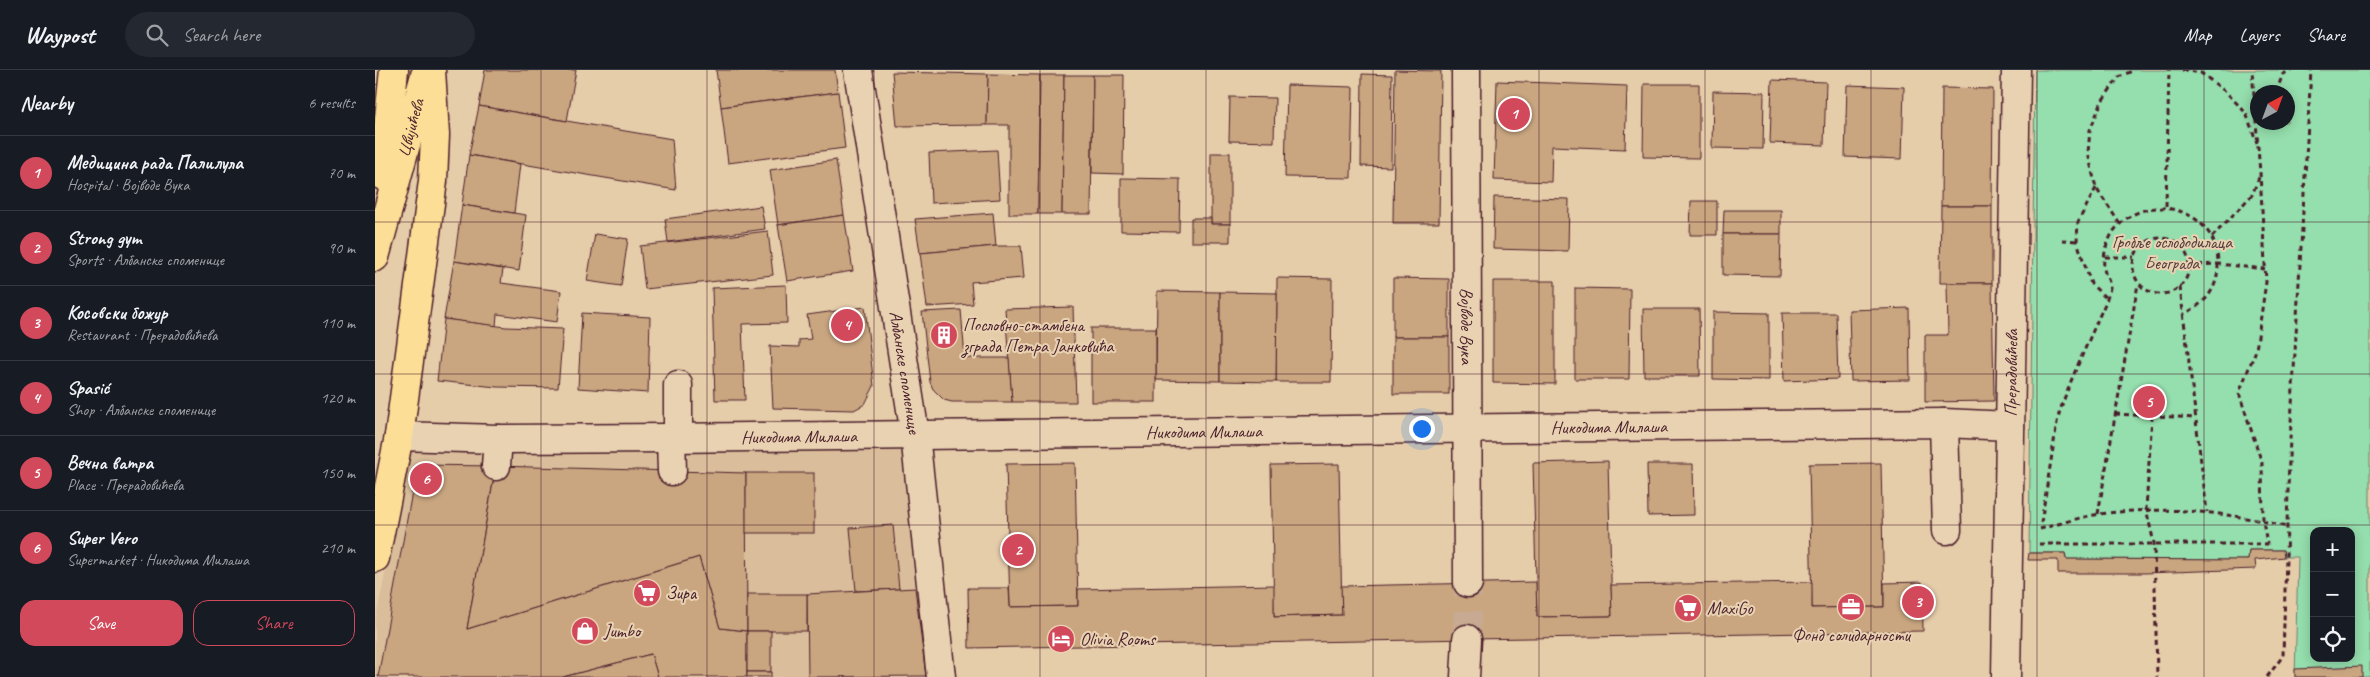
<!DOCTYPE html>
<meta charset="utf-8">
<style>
:root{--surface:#171b24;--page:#242831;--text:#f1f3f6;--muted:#9ea1a6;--line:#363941;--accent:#d1495b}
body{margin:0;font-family:Caveat,sans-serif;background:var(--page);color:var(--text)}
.controls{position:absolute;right:15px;bottom:15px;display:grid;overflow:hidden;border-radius:10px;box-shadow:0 2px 12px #0003}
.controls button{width:45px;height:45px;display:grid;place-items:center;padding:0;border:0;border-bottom:1px solid var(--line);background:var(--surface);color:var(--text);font:25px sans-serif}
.compass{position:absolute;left:1875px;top:15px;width:45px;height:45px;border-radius:50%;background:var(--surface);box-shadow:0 2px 12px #0003;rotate:41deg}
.you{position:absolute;left:1046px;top:358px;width:18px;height:18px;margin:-12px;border:4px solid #fff;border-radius:50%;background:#1a73e8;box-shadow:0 0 0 8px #1a73e833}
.badge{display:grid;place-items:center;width:32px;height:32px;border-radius:50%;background:var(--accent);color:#fff;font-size:16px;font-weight:700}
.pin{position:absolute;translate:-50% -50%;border:2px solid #fff;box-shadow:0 1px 5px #0006}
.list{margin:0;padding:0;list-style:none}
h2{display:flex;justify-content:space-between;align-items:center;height:65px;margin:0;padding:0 20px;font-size:21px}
h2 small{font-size:16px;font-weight:400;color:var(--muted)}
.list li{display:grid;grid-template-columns:32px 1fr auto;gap:15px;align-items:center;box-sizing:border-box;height:75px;padding:0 20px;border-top:1px solid var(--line)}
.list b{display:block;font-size:19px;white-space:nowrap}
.list p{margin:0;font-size:16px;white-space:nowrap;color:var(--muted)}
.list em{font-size:16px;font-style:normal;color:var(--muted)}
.actions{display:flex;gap:10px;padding:15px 20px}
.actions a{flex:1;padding:11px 0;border:1px solid var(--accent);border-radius:15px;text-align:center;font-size:18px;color:var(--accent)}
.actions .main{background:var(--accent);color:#fff}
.icon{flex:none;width:28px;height:28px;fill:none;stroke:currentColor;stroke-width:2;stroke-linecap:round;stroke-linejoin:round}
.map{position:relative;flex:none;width:1995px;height:607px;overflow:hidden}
header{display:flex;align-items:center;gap:30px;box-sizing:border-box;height:70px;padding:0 25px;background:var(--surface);border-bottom:1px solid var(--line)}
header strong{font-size:24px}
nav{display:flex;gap:28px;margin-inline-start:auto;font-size:18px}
.search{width:350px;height:45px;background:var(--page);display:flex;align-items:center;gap:12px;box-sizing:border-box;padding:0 18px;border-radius:28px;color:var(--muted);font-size:19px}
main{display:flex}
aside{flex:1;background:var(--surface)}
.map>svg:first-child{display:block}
</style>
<header>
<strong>Waypost</strong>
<div class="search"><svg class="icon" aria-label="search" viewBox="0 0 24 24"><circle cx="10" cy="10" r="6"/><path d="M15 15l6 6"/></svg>Search here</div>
<nav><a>Map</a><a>Layers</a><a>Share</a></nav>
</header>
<main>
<aside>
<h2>Nearby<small>6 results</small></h2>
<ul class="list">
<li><span class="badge">1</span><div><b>Медицина рада Палилула</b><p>Hospital · Војводе Вука</p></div><em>70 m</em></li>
<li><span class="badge">2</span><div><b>Strong gym</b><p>Sports · Албанске споменице</p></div><em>90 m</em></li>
<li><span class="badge">3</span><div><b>Косовски божур</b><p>Restaurant · Прерадовићева</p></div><em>110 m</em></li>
<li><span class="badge">4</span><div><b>Spasić</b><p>Shop · Албанске споменице</p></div><em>120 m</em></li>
<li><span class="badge">5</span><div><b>Вечна ватра</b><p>Place · Прерадовићева</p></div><em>150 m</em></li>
<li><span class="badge">6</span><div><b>Super Vero</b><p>Supermarket · Никодима Милаша</p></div><em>210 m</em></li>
</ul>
<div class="actions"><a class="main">Save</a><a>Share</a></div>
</aside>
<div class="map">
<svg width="1995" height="607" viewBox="0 0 1995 607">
<rect width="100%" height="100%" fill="#e6cdaa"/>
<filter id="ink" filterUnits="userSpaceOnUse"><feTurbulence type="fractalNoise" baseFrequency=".02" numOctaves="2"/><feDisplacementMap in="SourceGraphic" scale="10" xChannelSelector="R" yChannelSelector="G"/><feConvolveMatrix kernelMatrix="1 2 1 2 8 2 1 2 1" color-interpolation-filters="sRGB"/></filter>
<g filter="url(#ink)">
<!-- built -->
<path fill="#dabe9b" d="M540,365L566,607H0V553L38,366Z"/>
<!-- green -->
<path fill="#95dead" stroke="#707e6c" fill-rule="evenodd" d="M1660,0H1995V607H1920L1923,487H1909L1908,480H1874L1873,490L1692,489L1690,483H1654ZM1882,22H1912V52H1882ZM1939,461H1976V588H1939Z"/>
<!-- building -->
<g fill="#c9a680" stroke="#4a1f2b">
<path d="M110,0H201L192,51L104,36Z"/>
<path d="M341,0H460L463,22L346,37Z"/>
<path d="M1020,0L1066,1L1064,153H1018Z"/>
<path d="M517,2L613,4L612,55L522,56Z"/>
<path d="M613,4L665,5L663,144H634V55H612Z"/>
<path d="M987,4L1017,5L1016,97L986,96Z"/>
<path d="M665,5H689L687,144H663Z"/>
<path d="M689,5H718L716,144H687Z"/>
<path d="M718,5H749L748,104L717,103Z"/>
<path d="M1397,10L1451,12L1449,75L1395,73Z"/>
<path d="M1122,11L1252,16L1250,79L1177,76L1176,112L1119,110Z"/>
<path d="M1269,14H1324V88L1268,87Z"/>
<path d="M912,15L978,17L976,108L910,107Z"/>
<path d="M1472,15L1529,17L1527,89L1470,87Z"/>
<path d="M1567,18L1618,19L1617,136H1566Z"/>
<path d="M1338,21L1389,22L1388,79L1337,78Z"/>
<path d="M463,22L470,78L353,93L346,37Z"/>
<path d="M855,27L900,28L899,72L854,71Z"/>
<path d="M104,36L297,69L301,120L94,85Z"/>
<path d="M622,80L625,129L556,133L554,83Z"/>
<rect x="836" y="83" width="19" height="71"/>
<path d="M94,85L145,94L139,143L87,135Z"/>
<path d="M461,90L469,145L403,155L395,100Z"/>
<path d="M746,108L805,109L804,162L746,161Z"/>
<path d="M1119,127L1194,129L1193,181L1118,179Z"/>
<path d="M1316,131H1342V165H1315Z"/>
<path d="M87,135L151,145L144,201L79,191Z"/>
<path d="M386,136L390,159L293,172L290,149Z"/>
<path d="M1566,136H1617V213H1565Z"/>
<path d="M1349,140H1406V164H1348Z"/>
<path d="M618,143L621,176L545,183L540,149Z"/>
<path d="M469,145L478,201L412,211L403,155Z"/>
<path d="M816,148H836V154H855V172H816Z"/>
<path d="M393,161L398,205L270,219L265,176Z"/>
<path d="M220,164L253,169L246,216L212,211Z"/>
<path d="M1348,164H1406L1405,206L1348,205Z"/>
<path d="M621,176H646L649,208L596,212L598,234L552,237L545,183Z"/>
<path d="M79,191L128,199L126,213L186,221L182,252L122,244L121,256L69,249Z"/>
<path d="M902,208L957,209L956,312H901Z"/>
<path d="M1018,208L1074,209V267H1018Z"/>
<path d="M1118,211H1180V314L1118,313Z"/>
<path d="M1572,213H1617L1619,331L1550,332V265H1573Z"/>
<path d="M411,215L412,253L367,254L370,330H340L337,218Z"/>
<path d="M1200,218L1255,219L1254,309H1200Z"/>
<path d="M782,221L845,222V311L781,310Z"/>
<path d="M845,222L902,223L901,312L845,311Z"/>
<path d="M490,237L499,316L490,334L479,340L398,338L395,276L424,277V270L436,269L432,245Z"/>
<path d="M698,237L701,332H637L630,239Z"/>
<path d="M1534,238L1535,310L1476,311L1474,240Z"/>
<path d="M1268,239H1324L1325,306H1269Z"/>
<path d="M586,240L590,288H634L637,332H577L569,330L558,319L555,312L547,242Z"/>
<path d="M1338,242L1394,243V310L1338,309Z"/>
<path d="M207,243L275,247L273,323L203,318Z"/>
<path d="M1407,243H1461L1463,309L1409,311Z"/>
<path d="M69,249L131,257L188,259L183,318L122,317L62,311Z"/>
<rect x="716" y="258" width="65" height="74"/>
<rect x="1018" y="267" width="56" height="57"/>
<path d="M1233,391L1237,546L1162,547L1158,393Z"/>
<path d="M700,393L703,536L635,537L631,394Z"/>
<path d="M1506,393L1509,537L1437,538L1434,394Z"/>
<path d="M964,394L967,545L899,547L896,395Z"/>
<path d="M1272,394H1318L1319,445L1273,446Z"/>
<path d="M42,395L121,396L92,559L324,487L345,558L372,561V607H283L276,584L188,607H3Z"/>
<path d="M121,396L371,403L372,561L345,558L324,487L92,559Z"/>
<rect x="371" y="403" width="68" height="60"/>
<path d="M518,455L524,519L481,521L475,458Z"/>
<path d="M1874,480H1908L1909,487L1880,490L1881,499L1769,503H1683V490H1653L1654,483H1690L1691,489L1873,490Z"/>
<path d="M1161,512L1162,547L1237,546L1236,515L1437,512V538L1509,537V513L1547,512L1548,561L594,578L593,518H634L635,537L703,536V519L899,515V547L967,545L966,516Z"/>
<path d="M540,518L551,606L433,607L432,524Z"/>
<rect x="372" y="524" width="60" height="37"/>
<rect x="372" y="561" width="24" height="41"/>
<path d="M276,584L283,607H188Z"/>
<path d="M1987,596V607H1920V599Z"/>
<rect x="372" y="602" width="24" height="5"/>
</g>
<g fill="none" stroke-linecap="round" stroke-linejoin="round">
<!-- minor-tunnel -->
<path stroke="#c7aa91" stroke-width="28" stroke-dasharray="28 14" stroke-linecap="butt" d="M1092,569L1093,513"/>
<!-- minor casing -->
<g stroke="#4a1f2b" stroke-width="31">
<g id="minor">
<path id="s1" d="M483,0L540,365L566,607"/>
<path id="s2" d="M1091,0L1093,513"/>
<path d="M303,315V368"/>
<path d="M1569,353L1572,460"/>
<path id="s3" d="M24,366L123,369L296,368L1569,353L1635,356"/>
<path d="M296,368L297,401"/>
<path d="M121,396L123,369"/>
<path d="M1090,607L1092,569"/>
<path id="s4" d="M1631,607L1641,0"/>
</g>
</g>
<!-- major casing -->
<g stroke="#4a1f2b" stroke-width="31">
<g id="major">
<path d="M8,106L19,0"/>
<path id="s5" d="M0,187L50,5"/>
<path d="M0,488L24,366L58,111L60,65L56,0"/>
</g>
</g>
<!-- path -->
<g stroke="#4a1f2b" stroke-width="3" stroke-dasharray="5 4" stroke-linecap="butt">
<path d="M1807,0L1826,3L1851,22L1871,43L1882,73"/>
<path d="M1901,22L1908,4L1918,0"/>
<path d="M1721,118L1703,152L1702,171L1716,214L1731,228"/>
<path d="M1791,136L1794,0"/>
<path d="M1745,154L1721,118L1713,83L1715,60L1727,31L1744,7L1759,0"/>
<path d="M1837,167L1877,125L1885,105"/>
<circle cx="1786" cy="196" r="28"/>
<path d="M1687,170L1702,171"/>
<path d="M1730,187H1759"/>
<path d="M1814,195L1843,194L1890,199"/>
<path d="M1805,217L1832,442"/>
<path d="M1740,344L1821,348"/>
<path d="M1777,346L1771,439L1779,473L1782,607"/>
<path d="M1723,444L1763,214"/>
<path d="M1666,453C1670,428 1674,403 1678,378C1680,367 1681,355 1684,344C1694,312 1710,280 1723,249C1727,240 1734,227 1735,217C1735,213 1732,207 1730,203C1726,189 1732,168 1742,157C1777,119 1843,141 1843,194C1843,219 1831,233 1809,244"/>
<path d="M1665,459C1684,454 1705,447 1725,444C1787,436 1851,441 1912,457"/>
<path d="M1664,474H1892L1888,451L1887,393L1864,323L1881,280L1891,212L1885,103L1877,0"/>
<path d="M1892,607L1908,586L1914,388L1936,0"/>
</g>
<!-- minor -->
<use href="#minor" stroke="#e9d2b2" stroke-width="28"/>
<!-- major -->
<use href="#major" stroke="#fcde96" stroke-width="28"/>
</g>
</g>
<!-- grid -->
<path fill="none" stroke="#4a1f2b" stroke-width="1" stroke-opacity="0.55" d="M166,0V607M332,0V607M499,0V607M665,0V607M831,0V607M998,0V607M1164,0V607M1330,0V607M1496,0V607M1662,0V607M1829,0V607M0,152H1995M0,304H1995M0,455H1995"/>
<!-- icons -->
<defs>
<g id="building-disc" transform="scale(1.4375)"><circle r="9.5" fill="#d1495b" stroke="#e9d2b2"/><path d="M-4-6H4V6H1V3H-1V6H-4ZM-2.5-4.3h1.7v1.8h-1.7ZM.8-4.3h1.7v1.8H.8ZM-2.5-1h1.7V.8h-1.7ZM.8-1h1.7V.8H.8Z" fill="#fff"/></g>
<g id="supermarket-disc" transform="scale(1.4375)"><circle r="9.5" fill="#d1495b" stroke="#e9d2b2"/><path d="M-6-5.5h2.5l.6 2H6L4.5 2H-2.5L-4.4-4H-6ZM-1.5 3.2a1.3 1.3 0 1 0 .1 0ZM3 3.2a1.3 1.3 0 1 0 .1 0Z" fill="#fff"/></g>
<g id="office-disc" transform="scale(1.4375)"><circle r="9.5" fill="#d1495b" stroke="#e9d2b2"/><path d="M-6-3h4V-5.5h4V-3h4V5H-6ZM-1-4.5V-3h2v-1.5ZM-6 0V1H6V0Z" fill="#fff"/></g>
<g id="shop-disc" transform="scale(1.4375)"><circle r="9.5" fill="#d1495b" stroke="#e9d2b2"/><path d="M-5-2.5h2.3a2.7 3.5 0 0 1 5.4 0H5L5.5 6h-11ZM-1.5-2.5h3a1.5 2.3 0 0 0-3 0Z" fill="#fff"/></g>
<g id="hotel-disc" transform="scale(1.4375)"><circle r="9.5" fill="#d1495b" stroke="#e9d2b2"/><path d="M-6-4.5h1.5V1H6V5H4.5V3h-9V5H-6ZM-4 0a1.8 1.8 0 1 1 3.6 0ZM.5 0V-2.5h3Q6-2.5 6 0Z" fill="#fff"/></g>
</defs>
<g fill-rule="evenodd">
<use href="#building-disc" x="569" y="265"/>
<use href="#supermarket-disc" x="272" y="523"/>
<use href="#office-disc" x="1476" y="537"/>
<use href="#supermarket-disc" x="1313" y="538"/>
<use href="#shop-disc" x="210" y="561"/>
<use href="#hotel-disc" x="686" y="569"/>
</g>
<g text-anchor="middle" stroke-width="4" stroke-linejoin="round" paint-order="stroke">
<!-- street labels -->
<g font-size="18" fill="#4a1f2b" stroke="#e9d2b2">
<text dy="6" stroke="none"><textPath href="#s5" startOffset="134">Цвијићева</textPath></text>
<text dy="6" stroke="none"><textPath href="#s2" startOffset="256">Војводе Вука</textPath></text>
<text dy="6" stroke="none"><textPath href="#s1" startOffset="306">Албанске споменице</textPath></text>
<text dy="6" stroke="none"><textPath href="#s4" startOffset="304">Прерадовићева</textPath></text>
<text dy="6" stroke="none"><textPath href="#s3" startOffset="1210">Никодима Милаша</textPath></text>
<text dy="6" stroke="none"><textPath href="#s3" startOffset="805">Никодима Милаша</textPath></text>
<text dy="6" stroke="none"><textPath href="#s3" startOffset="400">Никодима Милаша</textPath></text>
</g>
<!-- park labels -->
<g font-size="18" fill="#553c3e" stroke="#e9d2b2">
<text x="1797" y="178">Гробље ослободилаца<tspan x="1797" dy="21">Београда</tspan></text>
</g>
<!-- poi labels -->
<g font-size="18" fill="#4a1f2b" stroke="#e9d2b2" text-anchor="start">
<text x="588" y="261">Пословно-стамбена<tspan x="588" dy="21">зграда Петра Јанковића</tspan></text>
<text x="291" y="529">Зира</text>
<text x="1332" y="544">MaxiGo</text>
<text x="229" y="567">Jumbo</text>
<text x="1476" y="571" text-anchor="middle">Фонд солидарности</text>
<text x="705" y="575">Olivia Rooms</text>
</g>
</g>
</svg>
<div class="controls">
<button>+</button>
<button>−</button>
<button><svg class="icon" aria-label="locate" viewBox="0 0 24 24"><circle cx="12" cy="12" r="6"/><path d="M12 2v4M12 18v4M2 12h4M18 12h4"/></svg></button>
</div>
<svg class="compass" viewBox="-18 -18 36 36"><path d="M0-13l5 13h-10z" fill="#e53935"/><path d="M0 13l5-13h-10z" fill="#9ea1a6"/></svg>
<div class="you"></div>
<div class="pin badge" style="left:1139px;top:44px">1</div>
<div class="pin badge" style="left:643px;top:480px">2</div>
<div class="pin badge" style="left:1543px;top:532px">3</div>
<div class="pin badge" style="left:472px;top:255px">4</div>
<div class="pin badge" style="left:1774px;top:332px">5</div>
<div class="pin badge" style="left:51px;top:409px">6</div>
</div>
</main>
